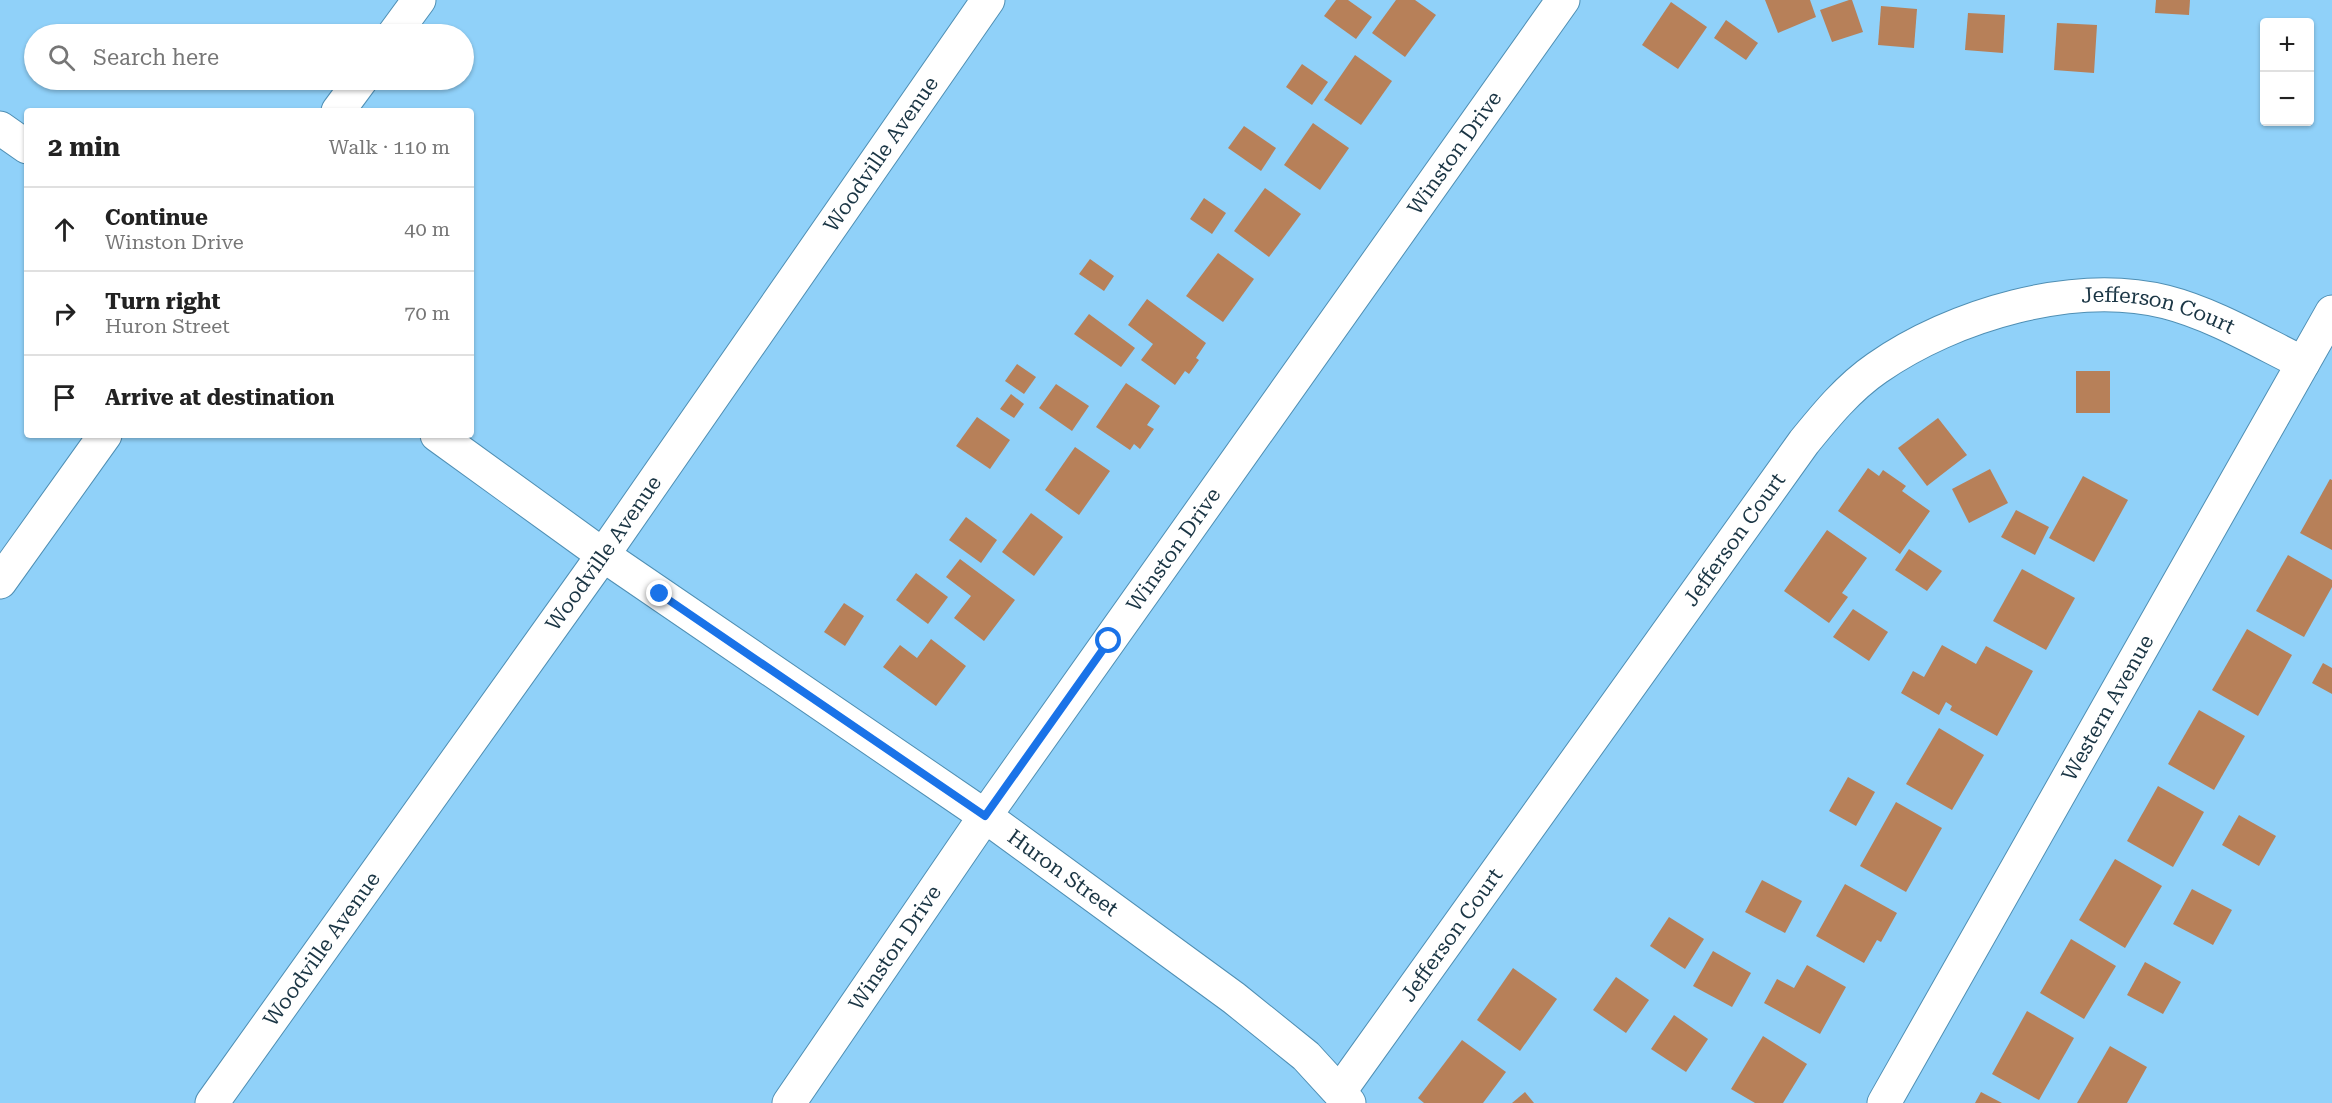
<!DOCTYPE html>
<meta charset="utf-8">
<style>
:root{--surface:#fff;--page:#f2f2f2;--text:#222;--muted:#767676;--line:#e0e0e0}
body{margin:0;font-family:"Roboto Serif",serif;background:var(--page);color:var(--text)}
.controls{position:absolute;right:18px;top:18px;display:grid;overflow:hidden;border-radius:6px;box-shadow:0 2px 4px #0004}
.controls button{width:54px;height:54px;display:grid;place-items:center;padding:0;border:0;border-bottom:2px solid var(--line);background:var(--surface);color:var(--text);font:30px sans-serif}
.stop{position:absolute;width:18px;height:18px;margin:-14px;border:4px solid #1a73e8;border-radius:50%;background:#fff}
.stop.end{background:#1a73e8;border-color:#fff;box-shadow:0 2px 6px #0008}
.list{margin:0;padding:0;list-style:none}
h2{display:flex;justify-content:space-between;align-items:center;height:78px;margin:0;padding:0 24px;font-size:26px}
h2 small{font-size:20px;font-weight:400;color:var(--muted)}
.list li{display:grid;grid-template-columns:39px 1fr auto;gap:18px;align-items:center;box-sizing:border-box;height:84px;padding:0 24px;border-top:2px solid var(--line)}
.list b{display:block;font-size:22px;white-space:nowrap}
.list p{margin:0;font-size:20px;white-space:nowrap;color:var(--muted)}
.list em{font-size:20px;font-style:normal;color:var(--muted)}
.icon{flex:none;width:33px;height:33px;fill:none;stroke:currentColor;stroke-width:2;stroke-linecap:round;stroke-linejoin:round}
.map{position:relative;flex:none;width:2332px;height:1103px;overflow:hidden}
.search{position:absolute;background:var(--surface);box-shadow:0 2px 4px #0004;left:24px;top:24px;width:450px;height:66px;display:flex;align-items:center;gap:15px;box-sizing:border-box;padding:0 21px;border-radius:33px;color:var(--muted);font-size:22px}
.panel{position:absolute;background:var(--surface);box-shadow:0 2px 4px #0004;left:24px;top:108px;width:450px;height:330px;border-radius:6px}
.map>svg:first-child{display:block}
</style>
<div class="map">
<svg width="2332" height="1103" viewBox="0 0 2332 1103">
<rect width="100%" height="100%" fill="#90d1f9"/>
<!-- building -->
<g fill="#b78059">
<path d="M1336,0H1348L1372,17L1356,39L1324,16Z"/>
<path d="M1396,0H1415L1436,15L1405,57L1372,33Z"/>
<path d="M1765,0H1810L1816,17L1778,33Z"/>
<path d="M1849,0H1852L1863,32L1832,42L1820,10Z"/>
<path d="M2156,0H2190L2189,15L2155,13Z"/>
<path d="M1671,2L1707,27L1678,69L1642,45Z"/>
<path d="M1881,6L1917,9L1914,48L1878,45Z"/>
<path d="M1968,13L2005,15L2003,53L1965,50Z"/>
<path d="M1726,20L1758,43L1746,60L1714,38Z"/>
<path d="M2057,23L2097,25L2094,73L2054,70Z"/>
<path d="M1355,55L1392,81L1361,125L1324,100Z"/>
<path d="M1302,64L1328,82L1312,105L1286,87Z"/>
<path d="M1313,123L1349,148L1320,190L1284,165Z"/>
<path d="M1244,126L1276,148L1261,171L1228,148Z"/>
<path d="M1265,188L1301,214L1269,257L1234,231Z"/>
<path d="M1204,198L1226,213L1212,234L1190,219Z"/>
<path d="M1218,253L1254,279L1223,322L1186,296Z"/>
<path d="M1090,259L1114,276L1104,291L1079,274Z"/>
<path d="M1147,299L1206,343L1196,358L1199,360L1189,374L1185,371L1175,385L1141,360L1153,344L1128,325Z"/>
<path d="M1089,314L1135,348L1121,367L1074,334Z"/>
<path d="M1017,364L1036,377L1024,394L1005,381Z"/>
<rect x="2076" y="371" width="34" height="42"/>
<path d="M1126,383L1160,406L1147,425L1154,429L1140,449L1134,444L1130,450L1096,427Z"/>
<path d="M1056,384L1089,406L1072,431L1039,408Z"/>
<path d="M1011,394L1024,404L1014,418L1000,409Z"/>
<path d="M977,417L1010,440L990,469L956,446Z"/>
<path d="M1938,418L1967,455L1927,486L1898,448Z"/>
<path d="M1075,447L1110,471L1079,515L1045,490Z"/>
<path d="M1868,468L1879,476L1883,470L1906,486L1902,491L1930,511L1900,554L1838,511Z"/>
<path d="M1990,469L2008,503L1969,523L1952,489Z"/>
<path d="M2083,476L2128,500L2094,562L2049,538Z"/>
<path d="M2330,479L2332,480V550L2300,533Z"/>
<path d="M2016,510L2049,527L2035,555L2001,537Z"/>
<path d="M1031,513L1063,537L1034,576L1002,552Z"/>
<path d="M966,517L997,540L981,563L949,540Z"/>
<path d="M1827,530L1867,558L1842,593L1848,597L1829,623L1784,591Z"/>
<path d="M1909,549L1942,571L1927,591L1895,570Z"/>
<path d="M2288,555L2332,580V587L2304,637L2256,611Z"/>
<path d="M960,559L1015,600L984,641L954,618L971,596L946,577Z"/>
<path d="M2022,569L2075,598L2046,650L1993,621Z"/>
<path d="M916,573L948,597L928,624L896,600Z"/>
<path d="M844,603L864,616L845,646L824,632Z"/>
<path d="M1853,609L1888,632L1869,661L1833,637Z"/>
<path d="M2247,629L2292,655L2258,716L2212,690Z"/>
<path d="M931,639L966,666L936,706L883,667L900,645L917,658Z"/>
<path d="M1942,645L1976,664L1986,646L2033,671L1997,736L1950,710L1952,706L1946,702L1939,715L1901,693L1913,671L1924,677Z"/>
<path d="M2323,663L2332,668V694L2312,683Z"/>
<path d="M2199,710L2245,736L2214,790L2168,764Z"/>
<path d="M1939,728L1984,755L1952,810L1906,784Z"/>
<path d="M1848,777L1875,792L1856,826L1829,811Z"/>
<path d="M2158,786L2204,812L2173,867L2127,841Z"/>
<path d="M1896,802L1942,828L1906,892L1860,866Z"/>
<path d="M2239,815L2276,836L2259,866L2222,845Z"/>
<path d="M2115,859L2162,886L2125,948L2079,920Z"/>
<path d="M1762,880L1802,901L1785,933L1745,912Z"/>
<path d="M1845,884L1897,913L1881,942L1877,940L1864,963L1816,936Z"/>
<path d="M2192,889L2232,910L2213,945L2173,924Z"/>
<path d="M1669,917L1704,939L1685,969L1650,946Z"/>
<path d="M2071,939L2116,966L2084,1019L2040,993Z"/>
<path d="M1713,951L1751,973L1732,1007L1693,986Z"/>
<path d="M2145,962L2181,982L2163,1014L2127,995Z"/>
<path d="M1807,965L1846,987L1820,1034L1764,1003L1777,979L1794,988Z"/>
<path d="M1513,968L1557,999L1520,1051L1477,1020Z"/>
<path d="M1616,977L1649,1000L1626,1033L1593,1010Z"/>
<path d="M2027,1011L2074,1038L2039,1100L1992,1074Z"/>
<path d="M1674,1015L1708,1039L1686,1072L1651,1049Z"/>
<path d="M1763,1036L1807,1064L1783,1103H1755L1731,1089Z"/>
<path d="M1462,1040L1506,1072L1483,1103H1424L1418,1098Z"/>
<path d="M2110,1046L2147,1067L2127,1103H2077Z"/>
<path d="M1525,1092L1534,1103H1512Z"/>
<path d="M1981,1092L2002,1103H1975Z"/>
</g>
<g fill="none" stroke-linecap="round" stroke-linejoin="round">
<!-- minor casing -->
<g stroke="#4f8fb4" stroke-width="35">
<g id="minor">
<path d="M394,34L419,0"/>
<path d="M338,111L361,80"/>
<path d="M0,128L27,147"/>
<path id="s1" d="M437,435L603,555L985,816L1234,998L1306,1056L1349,1103"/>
<path d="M0,582L105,435"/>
<path id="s2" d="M1340,1091L1804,442C1826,415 1848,388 1877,368C1953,315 2074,279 2166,302C2213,314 2260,342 2303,363"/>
<path id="s3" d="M212,1103L603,555L988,0"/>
<path id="s4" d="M789,1103L985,816L1563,0"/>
<path id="s5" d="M1884,1103L2332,312"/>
</g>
</g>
<!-- minor -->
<use href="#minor" stroke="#fff" stroke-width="33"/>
</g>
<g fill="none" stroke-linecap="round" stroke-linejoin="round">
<!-- route -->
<path stroke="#1a73e8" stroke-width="8" d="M660,594L985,816L1109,641"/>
</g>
<g text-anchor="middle" stroke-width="4.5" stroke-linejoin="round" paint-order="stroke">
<!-- street labels -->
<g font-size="21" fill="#1a3544" stroke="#a9ddfd">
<text dy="7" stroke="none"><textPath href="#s4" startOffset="1160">Winston Drive</textPath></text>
<text dy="7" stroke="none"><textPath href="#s3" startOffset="1161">Woodville Avenue</textPath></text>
<text dy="7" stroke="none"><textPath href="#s2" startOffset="1200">Jefferson Court</textPath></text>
<text dy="7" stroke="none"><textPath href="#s2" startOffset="678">Jefferson Court</textPath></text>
<text dy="7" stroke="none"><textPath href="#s4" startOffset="674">Winston Drive</textPath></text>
<text dy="7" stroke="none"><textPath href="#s3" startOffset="675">Woodville Avenue</textPath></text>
<text dy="7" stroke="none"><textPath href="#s5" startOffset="454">Western Avenue</textPath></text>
<text dy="7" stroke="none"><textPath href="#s1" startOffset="764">Huron Street</textPath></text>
<text dy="7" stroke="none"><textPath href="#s2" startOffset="192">Jefferson Court</textPath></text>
<text dy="7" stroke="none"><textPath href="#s4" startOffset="188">Winston Drive</textPath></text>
<text dy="7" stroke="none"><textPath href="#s3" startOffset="189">Woodville Avenue</textPath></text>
</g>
</g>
</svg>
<div class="controls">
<button>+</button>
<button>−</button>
</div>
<div class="stop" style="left:1109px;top:641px"></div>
<div class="stop end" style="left:660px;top:594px"></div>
<div class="search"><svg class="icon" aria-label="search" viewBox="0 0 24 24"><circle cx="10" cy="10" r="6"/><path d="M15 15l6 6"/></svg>Search here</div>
<section class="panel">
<h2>2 min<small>Walk · 110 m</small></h2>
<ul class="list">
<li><svg class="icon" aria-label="ahead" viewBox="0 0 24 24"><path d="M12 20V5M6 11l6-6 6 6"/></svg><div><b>Continue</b><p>Winston Drive</p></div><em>40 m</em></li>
<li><svg class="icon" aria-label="right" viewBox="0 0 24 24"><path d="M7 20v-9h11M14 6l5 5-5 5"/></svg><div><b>Turn right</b><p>Huron Street</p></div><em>70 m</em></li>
<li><svg class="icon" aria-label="arrive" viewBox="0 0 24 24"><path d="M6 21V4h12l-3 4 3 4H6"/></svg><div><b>Arrive at destination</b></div></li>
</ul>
</section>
</div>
